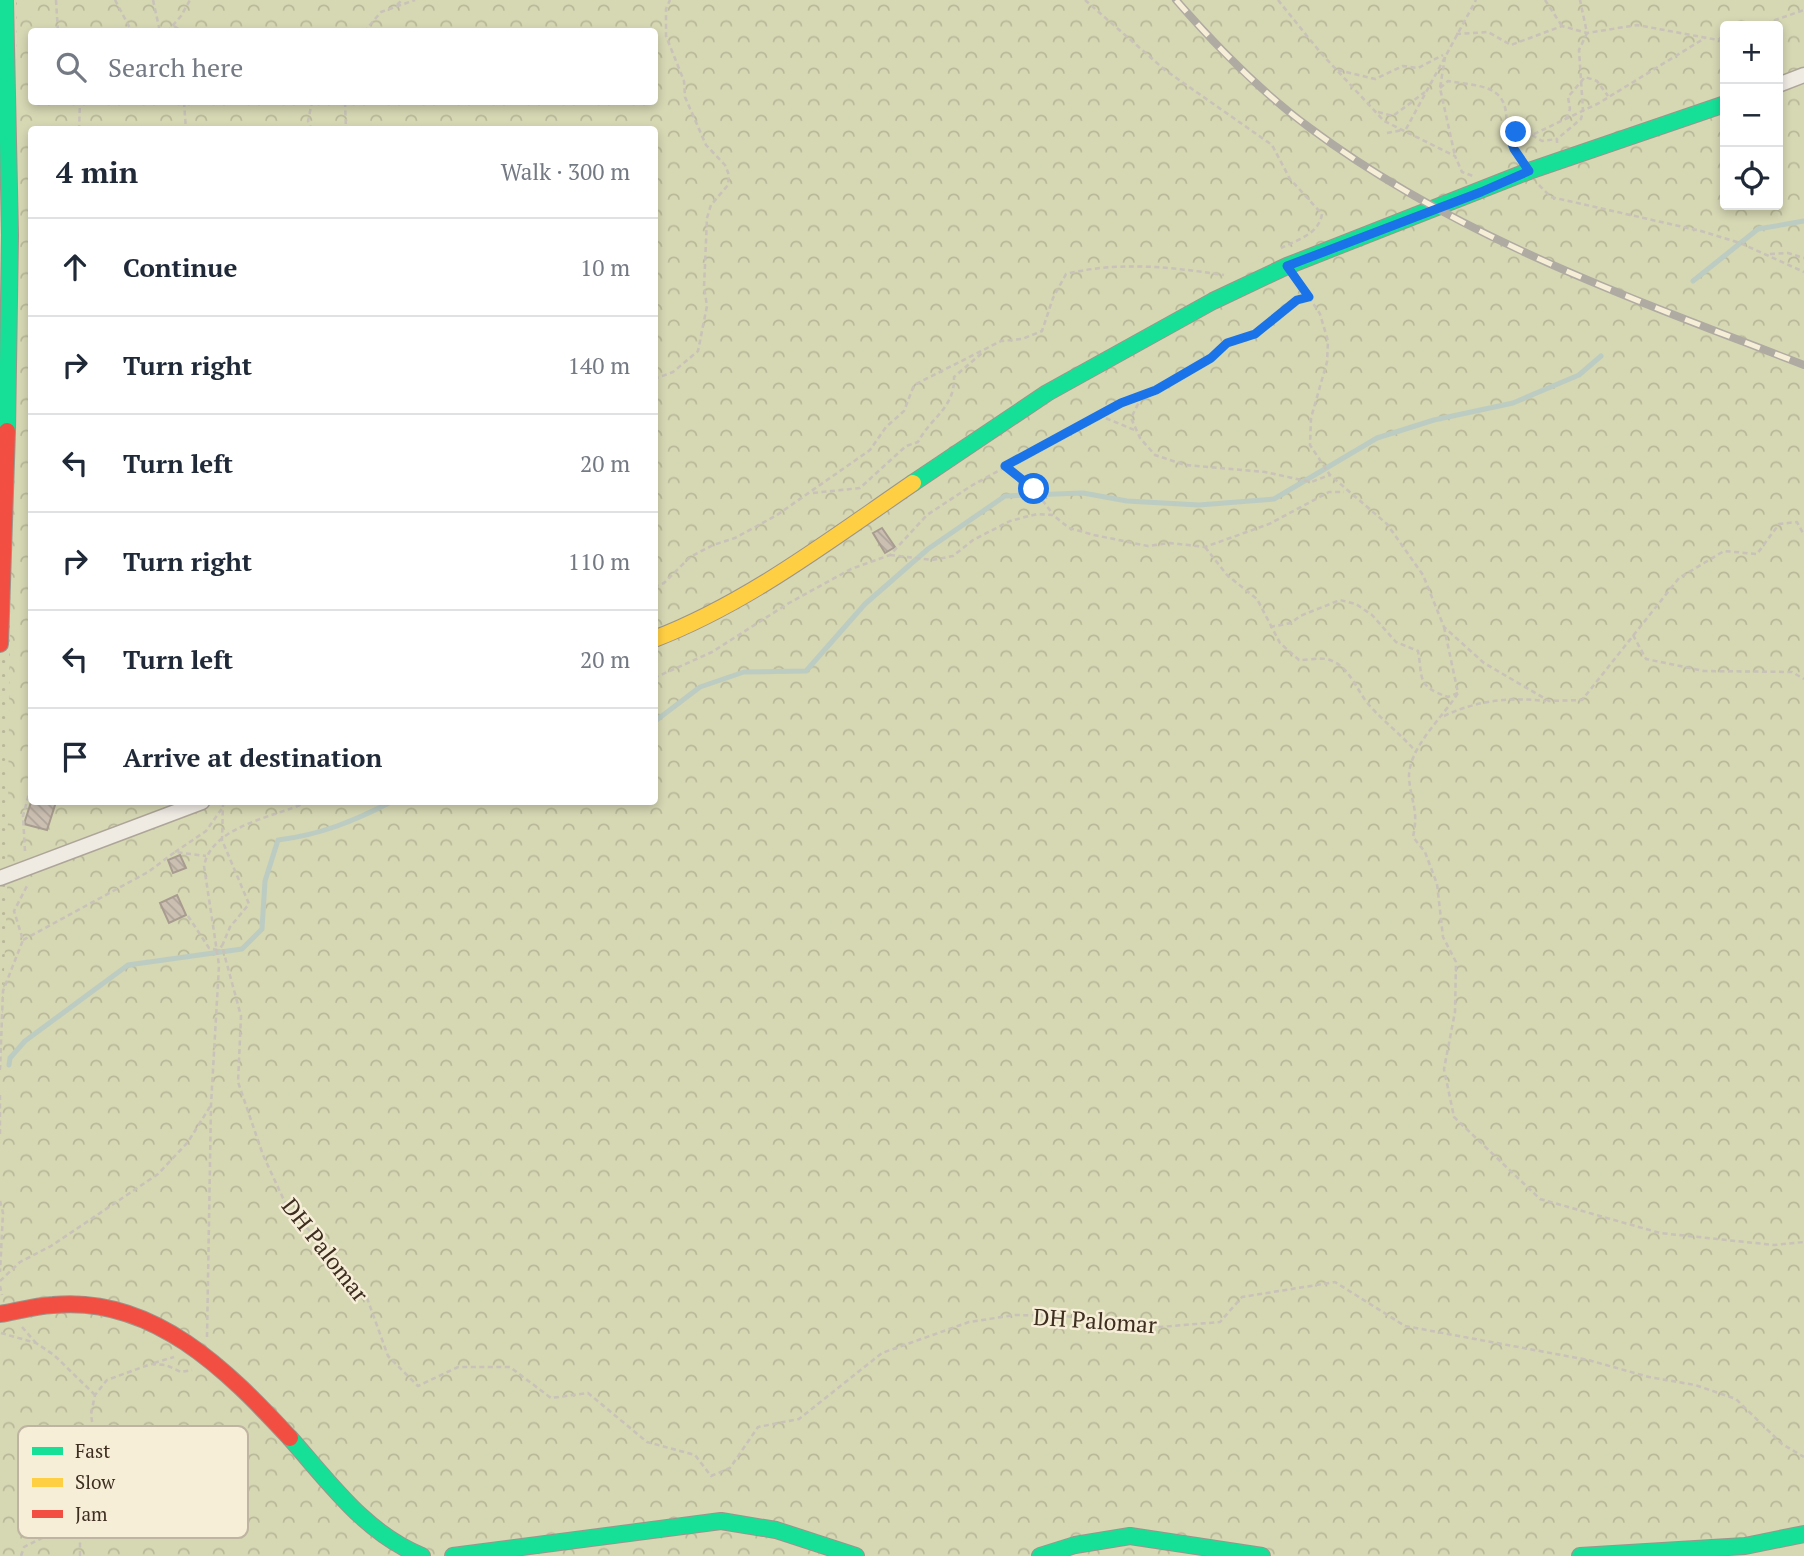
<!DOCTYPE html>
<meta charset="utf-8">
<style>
:root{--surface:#fff;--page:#f6f6f7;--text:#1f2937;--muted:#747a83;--line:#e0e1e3}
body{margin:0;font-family:"PT Serif",serif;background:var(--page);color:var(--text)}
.controls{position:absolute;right:21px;top:21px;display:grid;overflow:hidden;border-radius:7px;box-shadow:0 4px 10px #0003}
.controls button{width:63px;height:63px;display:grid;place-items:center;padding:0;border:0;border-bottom:2px solid var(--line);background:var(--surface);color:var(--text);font:35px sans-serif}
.stop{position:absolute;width:21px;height:21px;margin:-16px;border:5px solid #1a73e8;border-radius:50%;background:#fff}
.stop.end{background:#1a73e8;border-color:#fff;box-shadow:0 2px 7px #0008}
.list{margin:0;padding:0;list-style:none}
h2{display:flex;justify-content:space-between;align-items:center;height:91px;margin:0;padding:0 28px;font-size:30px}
h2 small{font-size:23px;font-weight:400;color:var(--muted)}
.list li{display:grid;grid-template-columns:46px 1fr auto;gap:21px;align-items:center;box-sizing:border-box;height:98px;padding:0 28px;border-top:2px solid var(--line)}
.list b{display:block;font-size:26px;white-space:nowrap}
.list em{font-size:23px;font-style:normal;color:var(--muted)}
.icon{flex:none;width:38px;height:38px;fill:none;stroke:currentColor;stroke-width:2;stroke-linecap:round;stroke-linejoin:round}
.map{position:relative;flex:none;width:1804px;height:1556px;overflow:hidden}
.search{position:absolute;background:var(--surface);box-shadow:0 4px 10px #0003;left:28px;top:28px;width:630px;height:77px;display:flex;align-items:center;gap:18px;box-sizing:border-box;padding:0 24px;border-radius:7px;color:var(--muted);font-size:26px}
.panel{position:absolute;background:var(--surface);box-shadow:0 4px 10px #0003;left:28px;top:126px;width:630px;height:679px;border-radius:7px}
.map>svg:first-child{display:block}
</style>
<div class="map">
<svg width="1804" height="1556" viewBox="0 0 1804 1556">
<defs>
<pattern id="grass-dots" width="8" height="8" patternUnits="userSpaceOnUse" patternTransform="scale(1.75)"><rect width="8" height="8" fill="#d6d7b3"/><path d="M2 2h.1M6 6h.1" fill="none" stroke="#b9b99a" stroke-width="1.8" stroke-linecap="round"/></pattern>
<pattern id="forest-crowns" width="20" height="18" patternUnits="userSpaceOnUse" patternTransform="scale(1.75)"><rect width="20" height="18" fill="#d6d7b3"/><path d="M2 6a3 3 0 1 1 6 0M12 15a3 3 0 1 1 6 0" fill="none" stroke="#b9b99a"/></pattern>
<pattern id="building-back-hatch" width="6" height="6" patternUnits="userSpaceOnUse" patternTransform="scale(1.75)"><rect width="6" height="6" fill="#cbbfb2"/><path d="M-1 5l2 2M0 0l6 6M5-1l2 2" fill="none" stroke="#afa499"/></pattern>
</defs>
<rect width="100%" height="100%" fill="#e7e0d1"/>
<!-- grass -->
<path fill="url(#grass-dots)" d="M0,0H17L10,677L23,940L1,1045L0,1069Z"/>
<!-- forest -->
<path fill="url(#forest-crowns)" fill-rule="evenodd" d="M17,0H1804V1534L1732,1556H0V1070L7,898ZM1725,26H1778V205H1725ZM32,32H654V102H32ZM32,130H654V802H32Z"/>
<!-- pitch -->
<path fill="#d6d7b3" d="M1804,1532V1556H1732Z"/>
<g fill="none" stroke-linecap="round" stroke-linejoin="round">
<!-- stream -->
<g stroke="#bcccc2" stroke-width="5">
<path d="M1693,281L1758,229L1804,221"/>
<path d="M654,722L700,687L744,672L806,671L865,604L928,549L1005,496L1083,493L1127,501L1199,505L1274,499L1377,438L1434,420L1513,403L1579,375L1601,356"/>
<path d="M9,1065L10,1058L25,1041L128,965L242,949L262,929L265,881L278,840C320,835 354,821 391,802"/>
</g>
</g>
<!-- building -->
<g fill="url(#building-back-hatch)" stroke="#a89c90" stroke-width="2">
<path d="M882,528L895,547L885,553L873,533Z"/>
<path d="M32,799V802H56L47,830L24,824Z"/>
<path d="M180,855L186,868L173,873L168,860Z"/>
<path d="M177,895L186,915L169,923L160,903Z"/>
</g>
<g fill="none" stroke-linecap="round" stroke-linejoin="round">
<!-- street casing -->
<g stroke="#ada599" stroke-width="17">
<g id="street">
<path d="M1778,85L1804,75"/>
<path d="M0,878L202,802"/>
</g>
</g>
<!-- fast casing -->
<g stroke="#9c958a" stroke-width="18">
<g id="fast">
<path d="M5,0L10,235L7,431"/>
<path d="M913,483L1047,393L1213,301L1287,266L1529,171L1725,104"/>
<path d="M290,1438C330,1483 365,1533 422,1556"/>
<path d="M453,1556L721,1521L776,1530L856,1556"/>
<path d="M1040,1556L1075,1545L1130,1536L1262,1556"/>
<path d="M1580,1556L1745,1546L1804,1534"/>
</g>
</g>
<!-- slow casing -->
<g stroke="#9c958a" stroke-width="18">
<path id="slow" d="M654,639C748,603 831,539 913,483"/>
</g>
<!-- jam casing -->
<g stroke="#9c958a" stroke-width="18">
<g id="jam">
<path d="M0,644L7,431"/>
<path d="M0,1314C17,1311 35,1306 53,1305C153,1295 228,1371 290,1438"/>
</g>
</g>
<!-- path -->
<g stroke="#c8c2b9" stroke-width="2.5" stroke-dasharray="5 3.5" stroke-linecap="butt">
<path d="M56,0L58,32"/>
<path d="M115,0L132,32"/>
<path d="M153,0L160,32"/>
<path d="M1085,0L1165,70L1272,145L1290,179L1322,214C1319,234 1297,240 1281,248"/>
<path d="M1278,0L1320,52L1384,121L1455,156L1462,172L1473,176"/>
<path d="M1545,0L1562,26"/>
<path d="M397,5L402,0"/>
<path d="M174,26L183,32"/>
<path d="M1758,26L1804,10"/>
<path d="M167,32L181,16L190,0"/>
<path d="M364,32L381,12L415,0"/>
<path d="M1456,34L1488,32L1511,45L1562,26L1587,33L1637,25L1718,40L1725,36"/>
<path d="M1445,57L1440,88L1455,156"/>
<path d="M1338,70L1375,79L1403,66L1418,68L1443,55"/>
<path d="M1440,88L1448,81C1483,87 1510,84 1506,128L1532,135L1599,103L1705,38"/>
<path d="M184,102L186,130"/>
<path d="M345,102L346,130"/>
<path d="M1378,112L1393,116L1425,92"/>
<path d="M1566,119L1570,109L1568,97L1585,77L1597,81L1608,96"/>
<path d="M1506,128L1518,157"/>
<path d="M1406,129L1476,0"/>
<path d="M79,130L80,102"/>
<path d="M312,130L308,121L312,102"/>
<path d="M1387,133L1403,130"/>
<path d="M1532,135L1542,141L1557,139"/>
<path d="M1557,143V139L1581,119L1583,111L1579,50L1587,33L1580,0"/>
<path d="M1539,185L1551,197L1701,231L1740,243L1804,272"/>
<path d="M1770,254L1788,253L1804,258"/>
<path d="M1309,297L1320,314L1328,341L1327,362L1311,418L1310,445L1330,475L1387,524L1423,575L1444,627L1484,663L1549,701L1582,700L1679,578L1724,551L1757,554L1779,524L1797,522L1804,535"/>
<path d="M654,379L673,372L698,351L707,306L704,287L707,218L711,205L728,185L729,175L725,165L706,145L685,97L684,81L666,36V9L670,0"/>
<path d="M1142,396L1131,418L1140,438L1155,455L1185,465L1265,472L1311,482L1330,475"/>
<path d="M1098,415L1137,431"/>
<path d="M1005,466L1034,489L1052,513"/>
<path d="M813,493L860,488L906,446L918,442C931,417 955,408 954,377L982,353"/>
<path d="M1205,547L1227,575L1257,599L1280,643L1299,660C1307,660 1318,658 1326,659C1350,664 1356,691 1370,706C1385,723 1402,735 1416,752"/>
<path d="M890,555L932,560L953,556L973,540L1010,521L1037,514L1053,515L1069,528L1094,535L1148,546L1170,543L1205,547L1269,524L1329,492H1344"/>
<path d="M654,587L664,583L690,557L713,545L735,538L777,515L870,450L886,427L904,411L914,385L1001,341L1022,339L1042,331L1053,298L1066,274C1119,261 1171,267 1224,275"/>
<path d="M1270,627L1291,623L1300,616L1340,600L1356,604L1372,615L1396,642L1418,651C1423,678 1416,686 1448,697L1458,693"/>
<path d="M1444,627L1458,693C1443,717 1408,748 1409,778C1411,803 1419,809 1413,837L1425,852L1437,884L1443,937L1456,962L1455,1012L1444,1069L1454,1117L1540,1199L1660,1233L1774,1245L1804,1242"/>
<path d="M1633,635L1646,659L1704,671L1792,672L1804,679"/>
<path d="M654,678L712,652L789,603L851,569L890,555L927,515L971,486L1121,403L1156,390L1211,358L1227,343L1255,334L1297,301L1309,297L1298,281"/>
<path d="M1444,716C1478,700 1509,697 1546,701"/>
<path d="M223,802L222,840L249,904L230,927L222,946L241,1016L238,1082L263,1155L289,1211L335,1254L367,1298L388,1356L418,1386L458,1367H510L551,1398L588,1393L647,1442L695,1455L711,1476L730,1468L758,1427L799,1419L882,1353L969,1322L1015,1315L1066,1316L1147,1328L1220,1322L1242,1297L1335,1282L1405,1326L1588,1360L1649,1377L1695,1385L1736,1399L1782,1444L1804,1457"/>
<path d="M25,851L23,816L32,782"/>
<path d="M175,852L206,831L223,807"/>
<path d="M188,916L209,948L217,950L222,946"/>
<path d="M23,940L148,872L175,852L206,856"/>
<path d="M0,1070L3,991L23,940L14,911L27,886"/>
<path d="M0,1095V1135"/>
<path d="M0,1201L3,1213L0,1272"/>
<path d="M0,1281L20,1262L51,1246L158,1174L188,1142L211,1105"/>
<path d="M0,1286L2,1295"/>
<path d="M22,1327L36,1343"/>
<path d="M1,1333L36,1343L54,1355L95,1395"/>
<path d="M207,1337L211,1105L219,965L204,866C212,825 276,817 307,802"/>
<path d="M154,1363L174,1357"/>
<path d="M21,1556L24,1547L78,1520"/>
<path d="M80,1556V1519L87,1493L85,1460L93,1428L91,1414L95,1395L107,1380L151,1364L166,1365L181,1372L192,1370"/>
</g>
<!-- street -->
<use href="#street" stroke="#efebe3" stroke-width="14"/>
<!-- fast -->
<use href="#fast" stroke="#16e098" stroke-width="16"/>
<!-- slow -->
<use href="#slow" stroke="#ffcf43" stroke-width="16"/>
<!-- jam -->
<use href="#jam" stroke="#f24e42" stroke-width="16"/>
<!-- rail casing -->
<g stroke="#afaaa2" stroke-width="8">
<path id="rail" d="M1176,0C1216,46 1261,92 1310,128C1457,238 1634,299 1804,365"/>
</g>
<!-- rail -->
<use href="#rail" stroke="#f7eed8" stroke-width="5" stroke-dasharray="16" stroke-linecap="butt"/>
</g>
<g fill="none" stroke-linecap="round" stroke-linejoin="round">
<!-- route -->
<path stroke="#1a73e8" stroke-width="9" d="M1034,489L1005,466L1121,403L1156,390L1211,358L1227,343L1255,334L1297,300L1309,297L1287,266L1481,192L1529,171L1514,149L1506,128L1516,132"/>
</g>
<g text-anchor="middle" stroke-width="5" stroke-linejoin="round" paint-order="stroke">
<!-- street labels -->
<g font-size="23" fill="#3d2e20" stroke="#f7eed8">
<text transform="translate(325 1250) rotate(52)" y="8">DH Palomar</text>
<text transform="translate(1095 1321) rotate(4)" y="8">DH Palomar</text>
</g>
</g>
<!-- legend -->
<rect x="18" y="1426" width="230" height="112" rx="10" fill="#f7eed8" stroke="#bfb4a1" stroke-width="2"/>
<rect x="32" y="1447" width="31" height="8" fill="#16e098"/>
<rect x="32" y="1478" width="31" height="9" fill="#ffcf43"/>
<rect x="32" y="1510" width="31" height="8" fill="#f24e42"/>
<g font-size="19" fill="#3d2e20">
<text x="75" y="1458">Fast</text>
<text x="75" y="1489">Slow</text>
<text x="75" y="1521">Jam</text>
</g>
</svg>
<div class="controls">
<button>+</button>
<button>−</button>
<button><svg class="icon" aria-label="locate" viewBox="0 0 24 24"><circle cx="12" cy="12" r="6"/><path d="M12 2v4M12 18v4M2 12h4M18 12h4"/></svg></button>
</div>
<div class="stop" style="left:1034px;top:489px"></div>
<div class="stop end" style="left:1516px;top:132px"></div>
<div class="search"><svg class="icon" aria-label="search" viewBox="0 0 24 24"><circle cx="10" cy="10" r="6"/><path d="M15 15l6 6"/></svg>Search here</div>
<section class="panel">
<h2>4 min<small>Walk · 300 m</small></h2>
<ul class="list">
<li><svg class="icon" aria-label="ahead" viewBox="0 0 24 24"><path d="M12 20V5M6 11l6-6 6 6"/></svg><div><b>Continue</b></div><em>10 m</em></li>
<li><svg class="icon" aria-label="right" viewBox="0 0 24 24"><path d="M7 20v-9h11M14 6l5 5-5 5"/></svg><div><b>Turn right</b></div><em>140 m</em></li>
<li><svg class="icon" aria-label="left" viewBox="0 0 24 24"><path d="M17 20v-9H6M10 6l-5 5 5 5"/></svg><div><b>Turn left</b></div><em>20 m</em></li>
<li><svg class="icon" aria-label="right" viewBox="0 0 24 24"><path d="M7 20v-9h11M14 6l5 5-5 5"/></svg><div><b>Turn right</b></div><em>110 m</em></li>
<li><svg class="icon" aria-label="left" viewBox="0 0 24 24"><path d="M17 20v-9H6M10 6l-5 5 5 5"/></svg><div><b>Turn left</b></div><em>20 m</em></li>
<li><svg class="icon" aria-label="arrive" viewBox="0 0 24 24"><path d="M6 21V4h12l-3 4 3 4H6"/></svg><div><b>Arrive at destination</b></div></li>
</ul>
</section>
</div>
